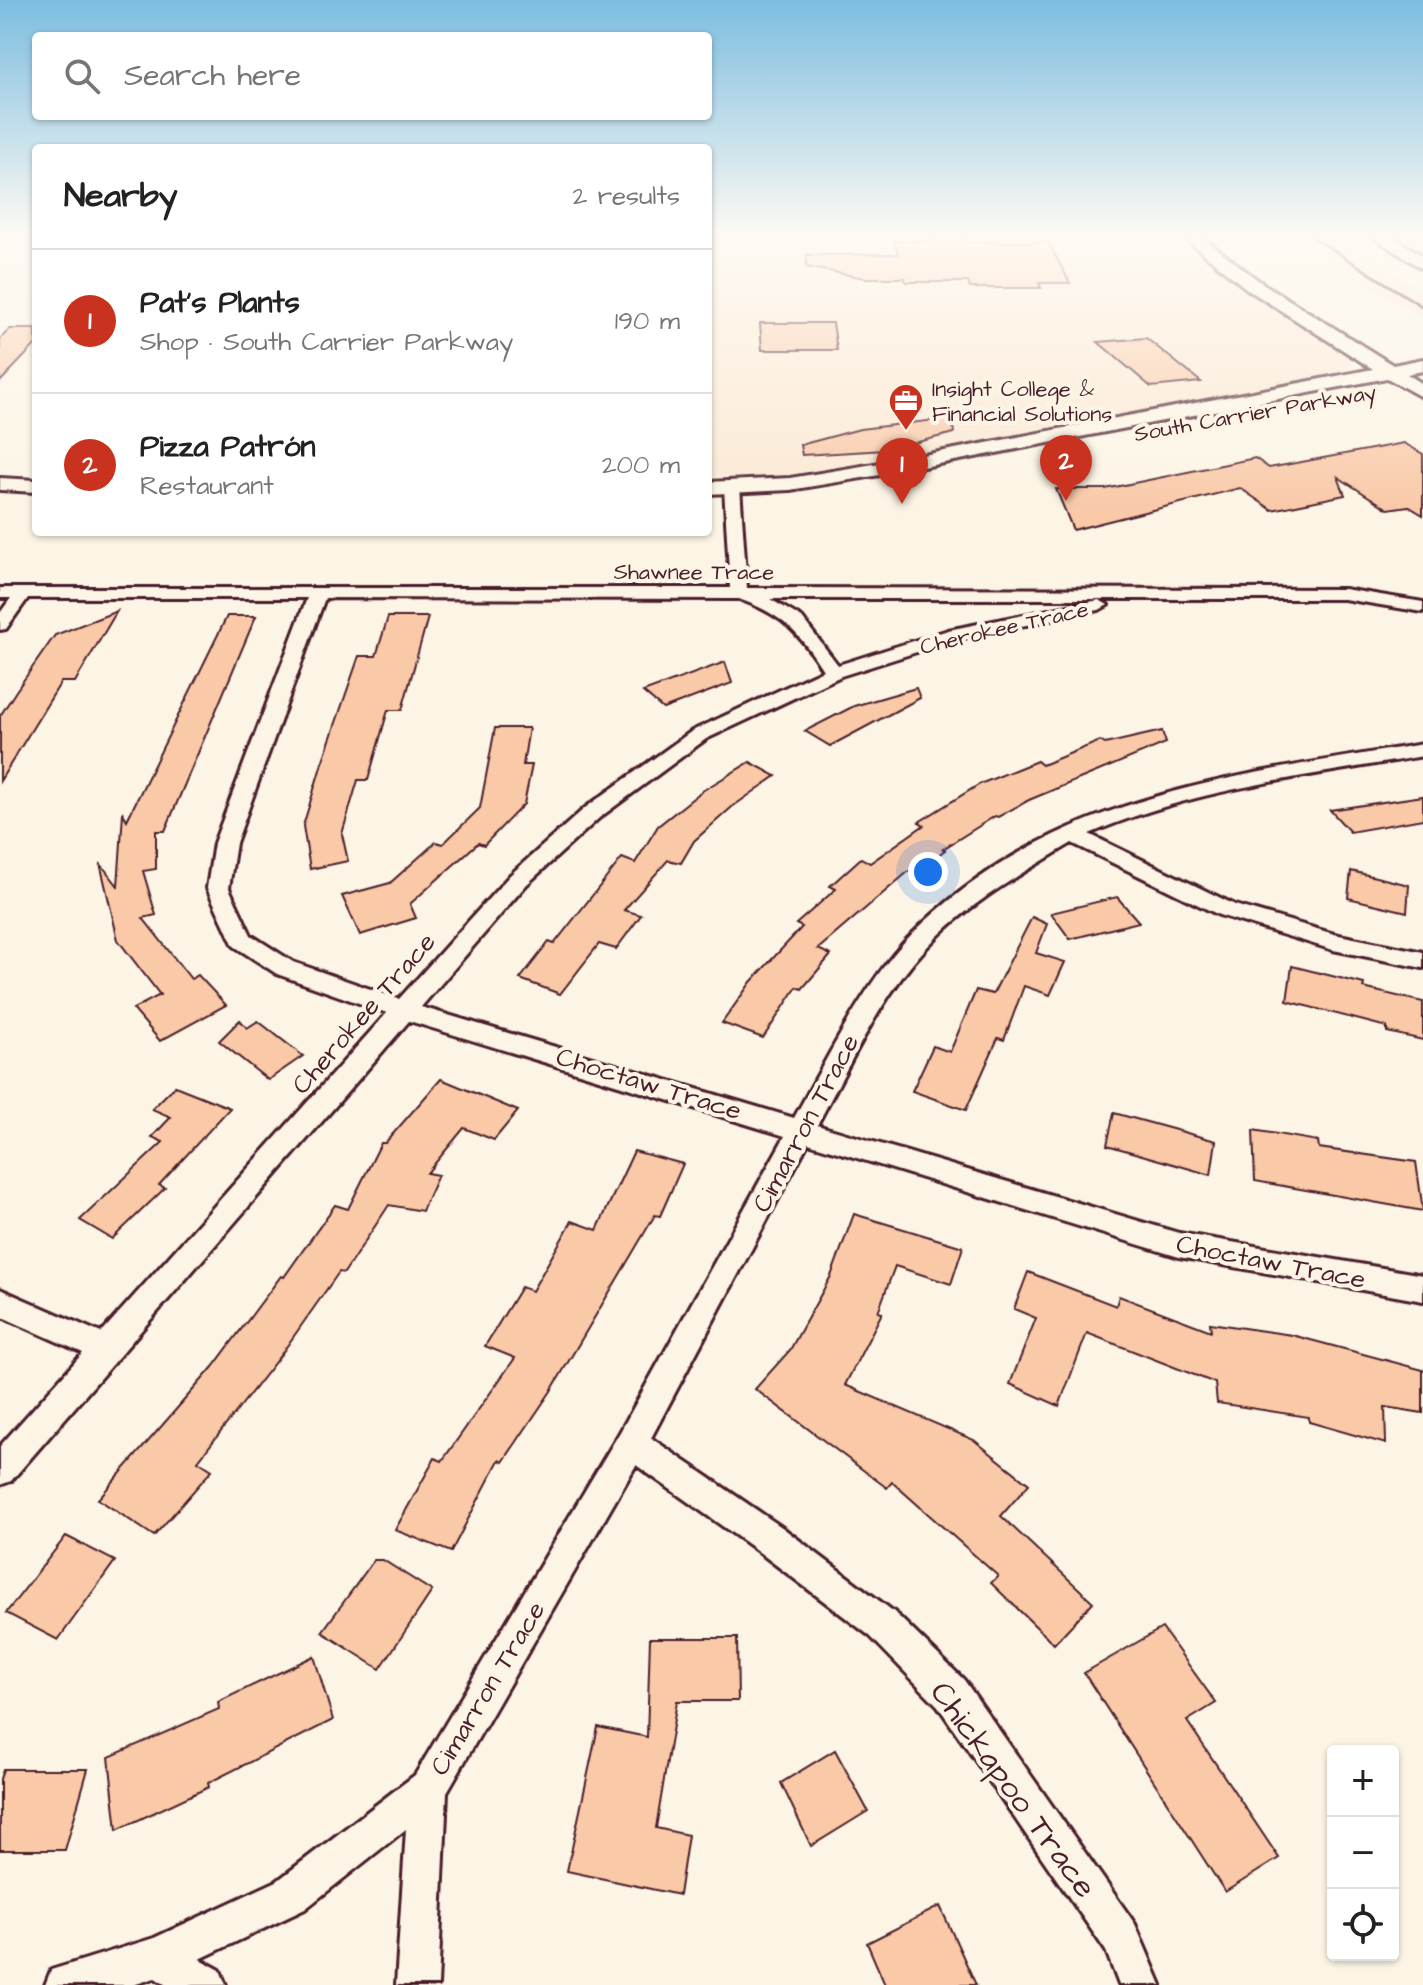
<!DOCTYPE html>
<meta charset="utf-8">
<style>
:root{--surface:#fff;--page:#f2f2f2;--text:#222;--muted:#767676;--line:#e0e0e0;--accent:#c8321e}
body{margin:0;font-family:"Architects Daughter",sans-serif;background:var(--page);color:var(--text)}
.controls{position:absolute;right:24px;bottom:24px;display:grid;overflow:hidden;border-radius:8px;box-shadow:0 2px 6px #0004}
.controls button{width:72px;height:72px;display:grid;place-items:center;padding:0;border:0;border-bottom:2px solid var(--line);background:var(--surface);color:var(--text);font:40px sans-serif}
.you{position:absolute;left:928px;top:872px;width:28px;height:28px;margin:-20px;border:6px solid #fff;border-radius:50%;background:#1a73e8;box-shadow:0 0 0 12px #1a73e833}
.badge{display:grid;place-items:center;width:52px;height:52px;border-radius:50%;background:var(--accent);color:#fff;font-size:26px;font-weight:700}
.pin{position:absolute;translate:-50% -66px;filter:drop-shadow(0 2px 4px #0008)}
.pin::after{content:'';position:absolute;top:42px;width:28px;height:24px;background:inherit;clip-path:polygon(0 0,100% 0,50% 100%)}
.list{margin:0;padding:0;list-style:none}
h2{display:flex;justify-content:space-between;align-items:center;height:104px;margin:0;padding:0 32px;font-size:34px}
h2 small{font-size:26px;font-weight:400;color:var(--muted)}
.list li{display:grid;grid-template-columns:52px 1fr auto;gap:24px;align-items:center;box-sizing:border-box;height:144px;padding:0 32px;border-top:2px solid var(--line)}
.list b{display:block;font-size:30px;white-space:nowrap}
.list p{margin:0;font-size:26px;white-space:nowrap;color:var(--muted)}
.list em{font-size:26px;font-style:normal;color:var(--muted)}
.icon{flex:none;width:44px;height:44px;fill:none;stroke:currentColor;stroke-width:2;stroke-linecap:round;stroke-linejoin:round}
.map{position:relative;flex:none;width:1423px;height:1985px;overflow:hidden}
.search{position:absolute;background:var(--surface);box-shadow:0 2px 6px #0004;left:32px;top:32px;width:680px;height:88px;display:flex;align-items:center;gap:20px;box-sizing:border-box;padding:0 28px;border-radius:8px;color:var(--muted);font-size:30px}
.panel{position:absolute;background:var(--surface);box-shadow:0 2px 6px #0004;left:32px;top:144px;width:680px;height:392px;border-radius:8px}
.map>svg:first-child{display:block}
</style>
<div class="map">
<svg width="1423" height="1985" viewBox="0 0 1423 1985">
<rect width="100%" height="100%" fill="#fcf5e5"/>
<filter id="ink" filterUnits="userSpaceOnUse"><feTurbulence type="fractalNoise" baseFrequency=".0125" numOctaves="2"/><feDisplacementMap in="SourceGraphic" scale="16" xChannelSelector="R" yChannelSelector="G"/><feConvolveMatrix kernelMatrix="1 2 1 2 8 2 1 2 1" color-interpolation-filters="sRGB"/></filter>
<g filter="url(#ink)">
<!-- built -->
<g fill="#fbe8d3">
<path d="M831,234H1167L1180,238L1352,358L1348,370L963,446L777,476L708,477V237Z"/>
<path d="M1286,234H1333L1423,292V319Z"/>
</g>
<!-- building -->
<g fill="#f9c9a8" stroke="#4a1f2b" stroke-width="2">
<path d="M931,235H962L965,242H1048L1070,283H1039L1041,288H970L968,282H906L905,278H865L806,267L807,255L898,254L894,241H934Z"/>
<path d="M760,323H833L837,350H762Z"/>
<path d="M10,329H36V344L0,382V339Z"/>
<path d="M1146,338L1201,382L1151,387L1098,342Z"/>
<path d="M952,418L954,433L886,450L802,455L800,445L860,429Z"/>
<path d="M1404,443L1423,454V515L1408,506L1388,509L1338,477L1345,495L1272,510L1240,488L1073,530L1056,489H1105L1255,458L1269,468Z"/>
<path d="M117,611L75,682H61L0,781V716L16,691L55,635Z"/>
<path d="M227,616H256L165,831H156V869L143,871L156,915L143,918L191,979L198,975L226,1005L160,1041L133,1009L160,995L118,940L100,863L118,886L123,813L127,820Z"/>
<path d="M388,617H428L402,710H388L368,780H358L342,834L348,861L310,869L303,826L322,763L359,656H376Z"/>
<path d="M725,662L732,683L663,709L643,692Z"/>
<path d="M916,688L920,698L830,746L805,731L854,706Z"/>
<path d="M495,728H529L523,765H532L524,804L484,845L478,843L410,904L416,918L360,935L342,896L390,883L436,842L443,844L480,808Z"/>
<path d="M1162,731L1166,743L1029,800L998,817L995,816L943,849L945,850L913,874L909,871L818,949L831,955L802,989L797,987L763,1038L722,1023L751,982L802,927L796,924L836,889L830,886L861,858L870,863L924,825L919,822L980,784L1037,761L1042,765L1100,741L1105,744Z"/>
<path d="M750,762L776,776L732,807L694,841L681,863L668,860L624,910L641,915L616,949L599,944L560,994L520,979L549,942L554,944L622,858L635,863L658,826L702,791Z"/>
<path d="M1423,796V819L1350,832L1330,810Z"/>
<path d="M1351,871L1409,885L1407,912L1348,898Z"/>
<path d="M1117,897L1139,922L1070,939L1051,913Z"/>
<path d="M1032,917L1047,924L1036,953L1065,962L1050,995L1024,986L1004,1040L998,1038L966,1110L912,1091L933,1046L950,1052L976,990L993,994Z"/>
<path d="M1292,966L1364,984L1363,988L1423,1002V1040L1387,1032V1027L1287,1001Z"/>
<path d="M240,1020L247,1028L258,1021L303,1056L268,1080L219,1041Z"/>
<path d="M441,1079L518,1111L494,1140L464,1128L427,1173L438,1175L422,1211L389,1205L344,1273L339,1272L282,1353L198,1461L212,1470L154,1536L98,1499L213,1367L281,1276L284,1277L335,1205L348,1209L381,1143H385Z"/>
<path d="M175,1086L230,1108L159,1185L165,1188L112,1239L80,1220L163,1142L152,1137L171,1117L152,1109Z"/>
<path d="M1114,1113L1216,1141L1211,1175L1107,1145Z"/>
<path d="M1253,1130L1318,1141L1319,1148L1416,1162L1423,1211L1255,1181Z"/>
<path d="M634,1151L683,1164L660,1216L655,1215L551,1391L503,1462L499,1460L451,1552L395,1530L435,1458L442,1461L515,1358L485,1346L521,1287L532,1291L572,1221L597,1230Z"/>
<path d="M854,1214L963,1247L951,1284L895,1266L878,1312L882,1313L845,1385L974,1440L1029,1484L1001,1516L1093,1602L1054,1644L991,1583L998,1576L892,1482L887,1488L755,1389L790,1350L831,1276Z"/>
<path d="M1028,1272L1116,1306L1119,1296L1211,1331L1210,1323L1292,1335L1423,1370V1413L1385,1407L1386,1444L1309,1422V1417L1217,1403L1215,1383L1087,1333L1059,1406L1010,1384L1036,1318L1014,1309Z"/>
<path d="M66,1536L115,1561L58,1640L6,1613Z"/>
<path d="M374,1560H383L432,1591L380,1669L322,1632Z"/>
<path d="M1162,1628L1216,1703L1187,1721L1279,1858L1225,1892L1084,1673Z"/>
<path d="M650,1638H737L738,1701H677L656,1828L688,1835L679,1895L567,1871L598,1727L647,1737Z"/>
<path d="M314,1656L333,1720L208,1783L209,1787L117,1830L109,1757L219,1709L218,1702Z"/>
<path d="M835,1750L868,1811L811,1846L781,1783Z"/>
<path d="M3,1769H88L65,1850H0V1779Z"/>
<path d="M940,1906L976,1985H885L867,1943Z"/>
</g>
<g fill="none" stroke-linecap="round" stroke-linejoin="round">
<!-- street casing -->
<g stroke="#4a1f2b" stroke-width="6">
<path id="street" d="M732,482L740,487L747,588L1344,589L1423,602V612L1344,599H770L802,618L838,665L948,630L1099,600L1108,605L1099,610L958,639L841,676L706,739L599,818L526,885L421,1007L794,1118C826,1061 865,981 911,935C1053,793 1236,776 1423,744V756C1310,776 1194,788 1089,834L1235,905L1334,934L1423,952V968L1333,950L1219,915L1072,843C1021,874 968,903 927,947C881,996 849,1066 817,1125L1179,1233L1423,1275V1301L1179,1257L808,1143L651,1438L783,1528L894,1612L964,1680L1135,1924L1161,1985H1119L1106,1951L938,1706L870,1636L759,1552L636,1465L447,1792L438,1985H396L406,1829L305,1909L200,1959L220,1970L226,1985H166L155,1978L133,1985H45L51,1970L154,1938L277,1881L415,1775L620,1432L785,1136L409,1021L11,1481L0,1485V1446L83,1353L0,1316V1289L101,1333L387,1013L277,974L234,946L207,888L214,843L307,598H28L6,629L0,630V613L11,598H0V588H730L724,487ZM325,598L739,599C783,615 798,631 823,670L692,731L585,808L510,875L399,999L293,962L251,935L229,888L236,843Z"/>
</g>
<!-- secondary casing -->
<g stroke="#4a1f2b" stroke-width="6">
<g id="secondary">
<path d="M1180,234H1198L1259,281L1393,365L1423,359V371L1407,374L1423,384V398L1387,378L892,473L790,490L708,494V482L790,478L892,461L1373,369L1247,289Z"/>
<path d="M0,478L36,480V492L0,490Z"/>
</g>
</g>
<!-- primary casing -->
<g stroke="#4a1f2b" stroke-width="6">
<path id="primary" d="M1368,234H1388L1423,256V269Z"/>
</g>
<!-- street -->
<use href="#street" fill="#fcf5e5" fill-rule="evenodd"/>
<!-- secondary -->
<use href="#secondary" fill="#fcf5e5" fill-rule="evenodd"/>
<!-- primary -->
<use href="#primary" fill="#fcf5e5" fill-rule="evenodd"/>
<!-- rail -->
<path stroke="#4a1f2b" stroke-width="3" d="M1308,234L1423,307"/>
</g>
</g>
<!-- sky -->
<linearGradient id="sky" x2="0" y2="1"><stop stop-color="#7cbde0"/><stop offset="0.46" stop-color="#fefaf3"/><stop offset="1" stop-color="#fefaf3" stop-opacity="0"/></linearGradient>
<rect width="1423" height="512" fill="url(#sky)"/>
<!-- icons -->
<defs>
<g id="office-pin" transform="scale(1.8)"><path d="M0 17L-7.5 6A9.5 9.5 0 1 1 7.5 6Z" fill="#c8321e" stroke="#fcf5e5"/><path d="M-6-3h4V-5.5h4V-3h4V5H-6ZM-1-4.5V-3h2v-1.5ZM-6 0V1H6V0Z" fill="#fff"/></g>
</defs>
<g fill-rule="evenodd">
<use href="#office-pin" x="906" y="401"/>
</g>
<g text-anchor="middle" stroke-width="8" stroke-linejoin="round" paint-order="stroke">
<!-- far-poi labels -->
<g font-size="22" fill="#4a1f2b" stroke="#fcf5e5" text-anchor="start">
<text x="932" y="396">Insight College &amp;<tspan x="932" dy="25">Financial Solutions</tspan></text>
</g>
<!-- far-street labels -->
<g font-size="22" fill="#4a1f2b" stroke="#fcf5e5">
<text transform="translate(1255 412) rotate(-10)" y="8">South Carrier Parkway</text>
<text x="694" y="579">Shawnee Trace</text>
<text transform="translate(1004 627) rotate(-13)" y="8">Cherokee Trace</text>
</g>
<!-- street labels -->
<g font-size="26" fill="#4a1f2b" stroke="#fcf5e5">
<text transform="translate(363 1013) rotate(-49)" y="9">Cherokee Trace</text>
<text transform="translate(649 1083) rotate(17)" y="9">Choctaw Trace</text>
<text transform="translate(805 1123) rotate(-62)" y="9">Cimarron Trace</text>
<text transform="translate(1271 1261) rotate(11)" y="9">Choctaw Trace</text>
<text transform="translate(487 1688) rotate(-59)" y="9">Cimarron Trace</text>
</g>
<!-- near-street labels -->
<g font-size="32" fill="#4a1f2b" stroke="#fcf5e5">
<text transform="translate(1014 1789) rotate(54)" y="11">Chickapoo Trace</text>
</g>
</g>
</svg>
<div class="controls">
<button>+</button>
<button>−</button>
<button><svg class="icon" aria-label="locate" viewBox="0 0 24 24"><circle cx="12" cy="12" r="6"/><path d="M12 2v4M12 18v4M2 12h4M18 12h4"/></svg></button>
</div>
<div class="you"></div>
<div class="pin badge" style="left:902px;top:504px">1</div>
<div class="pin badge" style="left:1066px;top:501px">2</div>
<div class="search"><svg class="icon" aria-label="search" viewBox="0 0 24 24"><circle cx="10" cy="10" r="6"/><path d="M15 15l6 6"/></svg>Search here</div>
<section class="panel">
<h2>Nearby<small>2 results</small></h2>
<ul class="list">
<li><span class="badge">1</span><div><b>Pat's Plants</b><p>Shop · South Carrier Parkway</p></div><em>190 m</em></li>
<li><span class="badge">2</span><div><b>Pizza Patrón</b><p>Restaurant</p></div><em>200 m</em></li>
</ul>
</section>
</div>
